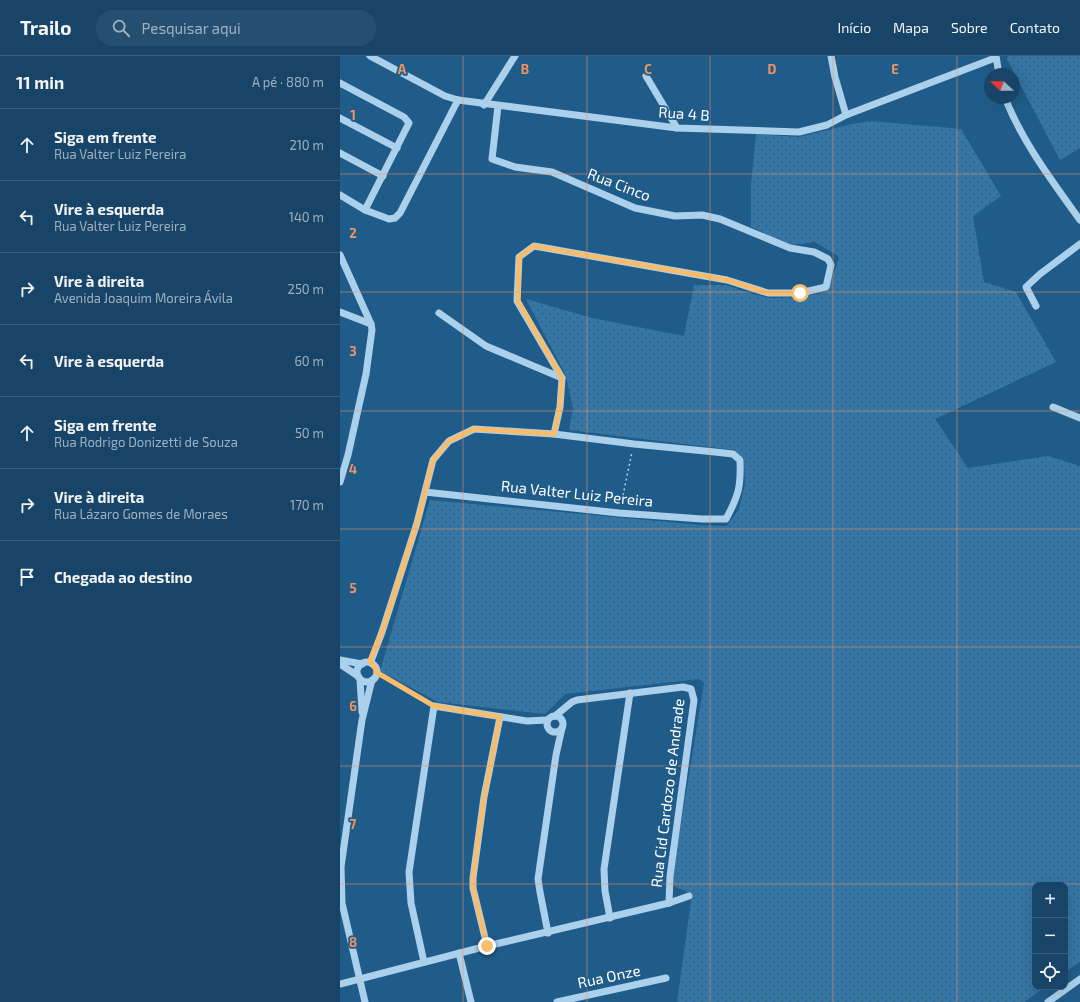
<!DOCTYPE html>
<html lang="pt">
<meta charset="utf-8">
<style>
:root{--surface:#184567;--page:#254f70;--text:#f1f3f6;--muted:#9fb1c0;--line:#365d7b}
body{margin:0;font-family:"Exo 2",sans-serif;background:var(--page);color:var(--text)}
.controls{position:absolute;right:12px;bottom:12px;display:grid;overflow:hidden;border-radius:8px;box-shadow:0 4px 16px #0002}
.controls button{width:36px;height:36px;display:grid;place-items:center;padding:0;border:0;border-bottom:1px solid var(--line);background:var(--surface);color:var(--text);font:20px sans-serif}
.compass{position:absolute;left:644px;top:12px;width:36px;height:36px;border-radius:50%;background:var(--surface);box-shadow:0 4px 16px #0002;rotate:292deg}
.stop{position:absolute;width:12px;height:12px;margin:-9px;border:3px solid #f8bd6c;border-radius:50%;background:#fff}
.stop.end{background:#f8bd6c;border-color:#fff;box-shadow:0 1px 4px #0008}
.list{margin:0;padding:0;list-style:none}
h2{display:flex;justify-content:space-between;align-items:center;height:52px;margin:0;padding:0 16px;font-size:17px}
h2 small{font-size:13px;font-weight:400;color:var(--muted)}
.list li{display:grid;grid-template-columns:26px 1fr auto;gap:12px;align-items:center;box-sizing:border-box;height:72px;padding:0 16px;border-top:1px solid var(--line)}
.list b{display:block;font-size:15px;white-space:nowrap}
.list p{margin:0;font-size:13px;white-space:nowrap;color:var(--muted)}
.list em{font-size:13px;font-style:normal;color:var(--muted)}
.icon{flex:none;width:22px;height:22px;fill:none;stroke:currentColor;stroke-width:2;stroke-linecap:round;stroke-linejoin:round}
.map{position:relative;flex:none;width:740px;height:946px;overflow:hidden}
header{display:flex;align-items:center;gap:24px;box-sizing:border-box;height:56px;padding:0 20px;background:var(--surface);border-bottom:1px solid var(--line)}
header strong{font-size:19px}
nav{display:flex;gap:22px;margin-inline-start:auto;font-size:14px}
.search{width:280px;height:36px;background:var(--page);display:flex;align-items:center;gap:10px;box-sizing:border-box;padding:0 14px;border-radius:16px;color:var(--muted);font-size:15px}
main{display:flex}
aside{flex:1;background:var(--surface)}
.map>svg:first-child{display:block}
</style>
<header>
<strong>Trailo</strong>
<div class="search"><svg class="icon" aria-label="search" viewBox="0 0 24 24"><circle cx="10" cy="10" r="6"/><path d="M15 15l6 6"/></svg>Pesquisar aqui</div>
<nav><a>Início</a><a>Mapa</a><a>Sobre</a><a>Contato</a></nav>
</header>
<main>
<aside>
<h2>11 min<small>A pé · 880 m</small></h2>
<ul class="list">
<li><svg class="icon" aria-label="ahead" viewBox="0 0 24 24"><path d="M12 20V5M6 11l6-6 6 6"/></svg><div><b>Siga em frente</b><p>Rua Valter Luiz Pereira</p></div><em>210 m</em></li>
<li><svg class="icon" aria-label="left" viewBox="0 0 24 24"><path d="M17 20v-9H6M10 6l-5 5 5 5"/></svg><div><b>Vire à esquerda</b><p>Rua Valter Luiz Pereira</p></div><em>140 m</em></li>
<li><svg class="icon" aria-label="right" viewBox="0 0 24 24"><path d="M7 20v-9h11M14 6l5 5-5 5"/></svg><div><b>Vire à direita</b><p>Avenida Joaquim Moreira Ávila</p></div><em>250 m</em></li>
<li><svg class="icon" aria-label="left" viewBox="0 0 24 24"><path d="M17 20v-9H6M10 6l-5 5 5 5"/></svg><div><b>Vire à esquerda</b></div><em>60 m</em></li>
<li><svg class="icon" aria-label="ahead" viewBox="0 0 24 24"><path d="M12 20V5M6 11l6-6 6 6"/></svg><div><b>Siga em frente</b><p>Rua Rodrigo Donizetti de Souza</p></div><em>50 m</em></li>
<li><svg class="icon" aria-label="right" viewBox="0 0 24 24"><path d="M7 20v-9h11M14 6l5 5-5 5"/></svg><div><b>Vire à direita</b><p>Rua Lázaro Gomes de Moraes</p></div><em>170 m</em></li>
<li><svg class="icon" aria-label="arrive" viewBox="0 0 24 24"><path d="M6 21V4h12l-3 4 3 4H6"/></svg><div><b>Chegada ao destino</b></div></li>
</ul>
</aside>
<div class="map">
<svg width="740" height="946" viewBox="0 0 740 946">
<defs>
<pattern id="grass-dots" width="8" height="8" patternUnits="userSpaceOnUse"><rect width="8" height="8" fill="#3476a6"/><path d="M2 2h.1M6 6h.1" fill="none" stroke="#415f74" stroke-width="1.8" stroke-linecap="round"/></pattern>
</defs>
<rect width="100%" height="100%" fill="#205c89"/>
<!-- grass -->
<g fill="url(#grass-dots)">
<path d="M668,0H740V92L720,104L667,3Z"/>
<path d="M531,65L621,73L661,140L633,160L644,226L676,236L716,306L595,363L628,412L708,400L740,410V906L725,916V829H695V931H705L684,946H337L352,838L331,829L364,627L359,623L225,638L205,658L98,646L40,615L90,444L360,469L387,470L399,453L405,428L404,402L394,394L229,374L233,353L226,320L186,243L252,262L344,280L354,229H386L409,237L429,242L461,241L487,236L499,203L498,200L475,186L451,189L411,171V129L416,78L459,81L512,68Z"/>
</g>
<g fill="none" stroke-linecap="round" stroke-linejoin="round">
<!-- path -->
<g stroke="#abd0eb" stroke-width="1.5" stroke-dasharray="2 3" stroke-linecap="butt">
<path d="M281,449L292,396"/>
<path d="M37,616L87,646"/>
</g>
<!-- minor -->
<g stroke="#abd0eb" stroke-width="7">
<path d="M30,0L105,40L118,44L337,72L459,76L487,69L506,59L655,2"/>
<path d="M491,0L495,21L506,59"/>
<path d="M656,0L659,18"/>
<path d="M306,20L337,72"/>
<path d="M0,27L64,61L69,67L25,154"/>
<path d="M665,42C683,87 712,125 740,164"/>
<path d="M144,49L175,0"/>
<path d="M158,50L152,103L175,111L212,116L295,152L335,160L362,159L380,163L450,192L474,196L488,203L491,209L486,231L460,237H428L387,224L194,190L179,201L177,245L222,322L220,351L214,378"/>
<path d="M0,62L57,92"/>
<path d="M0,97L43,120"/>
<path d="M0,139L25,154L49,163L55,162L60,157L118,44"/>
<path d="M0,199L31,268L32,274L26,318L8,399L0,426"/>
<path d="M696,250L686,231L700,218L740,188"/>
<path d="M0,256L31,268"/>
<path d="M99,257L146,290L222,322"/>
<path d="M713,351L740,362"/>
<path d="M0,604L22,608"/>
<circle cx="27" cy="616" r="10"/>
<path d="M0,608L18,620"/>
<path d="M32,608L31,605L42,576L77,467L93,404L109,385L134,373L214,378L294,388L375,396L393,398L400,404C401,430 399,439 386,463H362L279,457L85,436"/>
<path d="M20,623L22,656"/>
<circle cx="215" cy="668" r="8"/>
<path d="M215,660L232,646L237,644L343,631L351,633L354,644L330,820L329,847"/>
<path d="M270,862L265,835L264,813L290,637"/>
<path d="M208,877L200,836L198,823L216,699L222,672"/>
<path d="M147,890L133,832V822L144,741L160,661"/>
<path d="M119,897L131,946"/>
<path d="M84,906L71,847L69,816L94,650L187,665L207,664"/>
<path d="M0,928L147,890L329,847L349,840"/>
<path d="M25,946L2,847L1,811L22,664L32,624"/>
<path d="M217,946L326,922"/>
<path d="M708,946L740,923"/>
</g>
</g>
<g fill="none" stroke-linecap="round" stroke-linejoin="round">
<!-- route -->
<path stroke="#f8bd6c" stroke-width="5" d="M147,890L133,832V822L144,741L160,661L94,650L36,616V613L30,605L42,576L77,467L93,404L109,385L134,373L214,378L220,351L222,322L178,245L179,201L194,190L387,224L428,237H460"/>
</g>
<!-- grid -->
<path fill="none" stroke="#f09361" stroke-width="1" stroke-opacity="0.55" d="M123,0V946M247,0V946M370,0V946M493,0V946M617,0V946M0,118H740M0,236H740M0,355H740M0,473H740M0,591H740M0,710H740M0,828H740"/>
<g text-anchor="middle" stroke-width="3.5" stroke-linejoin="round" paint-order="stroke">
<!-- street labels -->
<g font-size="15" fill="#fff" stroke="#205c89">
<text transform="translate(344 58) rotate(4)" y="5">Rua 4 B</text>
<text transform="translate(279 129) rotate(21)" y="5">Rua Cinco</text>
<text transform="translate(237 438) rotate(6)" y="5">Rua Valter Luiz Pereira</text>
<text transform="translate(328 737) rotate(-83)" y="5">Rua Cid Cardozo de Andrade</text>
<text transform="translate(269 921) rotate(-12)" y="5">Rua Onze</text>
</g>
</g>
<g font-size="13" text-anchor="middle" font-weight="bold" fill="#f09361" stroke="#205c89" stroke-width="3.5" stroke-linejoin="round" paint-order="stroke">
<text x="62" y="18">A</text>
<text x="185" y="18">B</text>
<text x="308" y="18">C</text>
<text x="432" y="18">D</text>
<text x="555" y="18">E</text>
<text x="13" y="64">1</text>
<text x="13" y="182">2</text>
<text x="13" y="300">3</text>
<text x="13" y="418">4</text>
<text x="13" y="537">5</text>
<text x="13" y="655">6</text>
<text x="13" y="773">7</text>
<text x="13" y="891">8</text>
</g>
</svg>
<div class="controls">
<button>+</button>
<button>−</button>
<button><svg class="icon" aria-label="locate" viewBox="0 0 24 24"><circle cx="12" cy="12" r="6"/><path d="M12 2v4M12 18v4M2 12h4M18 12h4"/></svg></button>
</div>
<svg class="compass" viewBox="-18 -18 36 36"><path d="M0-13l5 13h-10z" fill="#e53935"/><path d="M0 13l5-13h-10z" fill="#9fb1c0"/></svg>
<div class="stop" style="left:460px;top:237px"></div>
<div class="stop end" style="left:147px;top:890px"></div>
</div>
</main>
